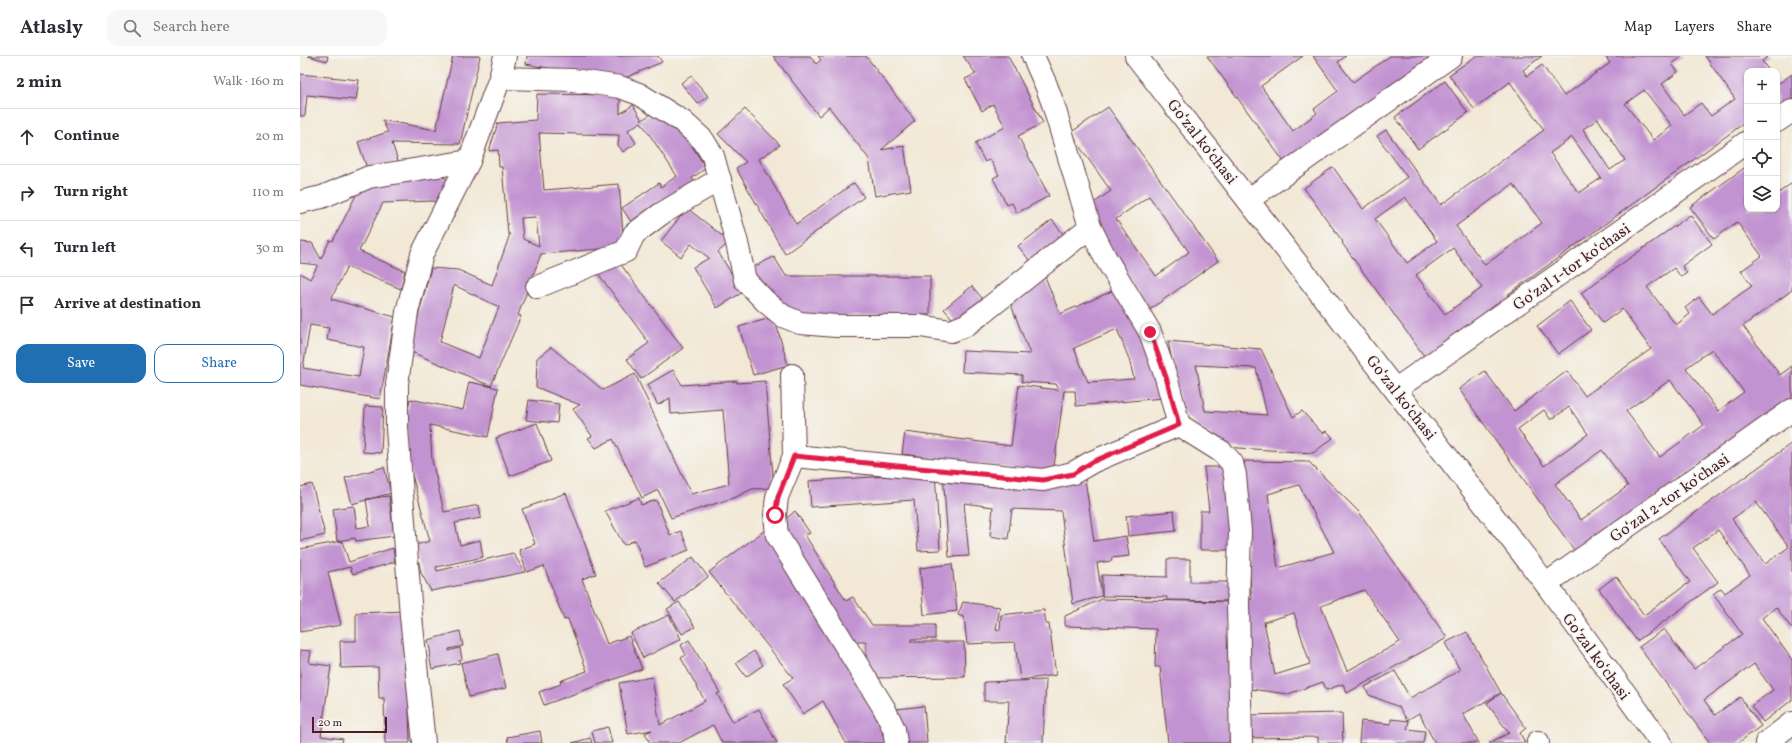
<!DOCTYPE html>
<meta charset="utf-8">
<style>
:root{--surface:#fff;--page:#f7f7f7;--text:#2b2b33;--muted:#7c7c81;--line:#e1e1e2;--accent:#1f6fb2}
body{margin:0;font-family:Vollkorn,serif;background:var(--page);color:var(--text)}
.controls{position:absolute;right:12px;top:12px;display:grid;overflow:hidden;border-radius:8px;box-shadow:0 1px 3px #0004}
.controls button{width:36px;height:36px;display:grid;place-items:center;padding:0;border:0;border-bottom:1px solid var(--line);background:var(--surface);color:var(--text);font:20px sans-serif}
.scale{position:absolute;left:12px;bottom:10px;width:75px;box-sizing:border-box;padding-left:4px;border:2px solid #4a1f2b;border-top:0;font-size:11px;line-height:14px;white-space:nowrap;color:#4a1f2b;-webkit-text-stroke:3px #f6f6f2;paint-order:stroke}
.stop{position:absolute;width:12px;height:12px;margin:-9px;border:3px solid #e11d48;border-radius:50%;background:#fff}
.stop.end{background:#e11d48;border-color:#fff;box-shadow:0 1px 4px #0008}
.list{margin:0;padding:0;list-style:none}
h2{display:flex;justify-content:space-between;align-items:center;height:52px;margin:0;padding:0 16px;font-size:17px}
h2 small{font-size:13px;font-weight:400;color:var(--muted)}
.list li{display:grid;grid-template-columns:26px 1fr auto;gap:12px;align-items:center;box-sizing:border-box;height:56px;padding:0 16px;border-top:1px solid var(--line)}
.list b{display:block;font-size:15px;white-space:nowrap}
.list em{font-size:13px;font-style:normal;color:var(--muted)}
.actions{display:flex;gap:8px;padding:12px 16px}
.actions a{flex:1;padding:9px 0;border:1px solid var(--accent);border-radius:12px;text-align:center;font-size:14px;color:var(--accent)}
.actions .main{background:var(--accent);color:#fff}
.icon{flex:none;width:22px;height:22px;fill:none;stroke:currentColor;stroke-width:2;stroke-linecap:round;stroke-linejoin:round}
.map{position:relative;flex:none;width:1492px;height:687px;overflow:hidden}
header{display:flex;align-items:center;gap:24px;box-sizing:border-box;height:56px;padding:0 20px;background:var(--surface);border-bottom:1px solid var(--line)}
header strong{font-size:19px}
nav{display:flex;gap:22px;margin-inline-start:auto;font-size:14px}
.search{width:280px;height:36px;background:var(--page);display:flex;align-items:center;gap:10px;box-sizing:border-box;padding:0 14px;border-radius:12px;color:var(--muted);font-size:15px}
main{display:flex}
aside{flex:1;background:var(--surface)}
.map>svg:first-child{display:block}
</style>
<header>
<strong>Atlasly</strong>
<div class="search"><svg class="icon" aria-label="search" viewBox="0 0 24 24"><circle cx="10" cy="10" r="6"/><path d="M15 15l6 6"/></svg>Search here</div>
<nav><a>Map</a><a>Layers</a><a>Share</a></nav>
</header>
<main>
<aside>
<h2>2 min<small>Walk · 160 m</small></h2>
<ul class="list">
<li><svg class="icon" aria-label="ahead" viewBox="0 0 24 24"><path d="M12 20V5M6 11l6-6 6 6"/></svg><div><b>Continue</b></div><em>20 m</em></li>
<li><svg class="icon" aria-label="right" viewBox="0 0 24 24"><path d="M7 20v-9h11M14 6l5 5-5 5"/></svg><div><b>Turn right</b></div><em>110 m</em></li>
<li><svg class="icon" aria-label="left" viewBox="0 0 24 24"><path d="M17 20v-9H6M10 6l-5 5 5 5"/></svg><div><b>Turn left</b></div><em>30 m</em></li>
<li><svg class="icon" aria-label="arrive" viewBox="0 0 24 24"><path d="M6 21V4h12l-3 4 3 4H6"/></svg><div><b>Arrive at destination</b></div></li>
</ul>
<div class="actions"><a class="main">Save</a><a>Share</a></div>
</aside>
<div class="map">
<svg width="1492" height="687" viewBox="0 0 1492 687">
<rect width="100%" height="100%" fill="#f6f6f2"/>
<filter id="ink" filterUnits="userSpaceOnUse"><feTurbulence type="fractalNoise" baseFrequency=".025" numOctaves="2"/><feDisplacementMap in="SourceGraphic" scale="8" xChannelSelector="R" yChannelSelector="G"/><feConvolveMatrix kernelMatrix="1 2 1 2 8 2 1 2 1" color-interpolation-filters="sRGB"/></filter>
<filter id="wash" filterUnits="userSpaceOnUse"><feTurbulence type="fractalNoise" baseFrequency=".012" numOctaves="4" result="noise"/><feDisplacementMap in="SourceGraphic" scale="16" xChannelSelector="R" yChannelSelector="G"/><feGaussianBlur stdDeviation="0.9" result="paint"/><feColorMatrix in="noise" values="0 0 0 0 0 0 0 0 0 0 0 0 0 0 0 0 0 1.4 0 .05"/><feComposite in="paint" operator="in"/></filter>
<g filter="url(#wash)">
<rect width="100%" height="100%" fill="#f2e8d5"/>
<g id="blocks">
<!-- building -->
<g fill="#c293d1" fill-rule="evenodd">
<path d="M8,0H28L27,5Z"/>
<path d="M153,0H180L160,88L92,87L98,105L68,115L58,86L88,76L82,64L136,74Z"/>
<path d="M227,0H358L362,6L318,25L226,8Z"/>
<path d="M473,0H510L516,8L521,4L518,0H566L615,65L581,94L604,90L611,134L575,140L569,103L529,51L519,60Z"/>
<path d="M663,0H708L743,67L718,80L749,140L717,157L712,147L707,149L693,122L699,119L690,103L685,106L675,87L705,71L693,48L682,55L665,23L676,18Z"/>
<path d="M907,0H1003L961,30L993,75L1017,57L1014,53L1038,35L1013,0H1046L1038,6L1053,26L1090,0H1139L987,110Z"/>
<path d="M1176,0H1242L1223,14L1227,20L1242,9L1264,40L1310,7L1305,0H1383L1372,8L1378,16L1362,28L1384,59L1401,47L1411,60L1435,43L1405,0H1469L1462,5L1469,15H1447V65L1207,239L1210,243L1127,304L1042,187L1043,186L1004,132L1033,111L1063,153L1107,121L1077,80L1086,74L1141,149L1244,74L1210,26L1174,53L1149,19ZM1344,34L1372,70L1353,84L1325,48ZM1298,63L1325,104L1310,114L1283,73ZM1272,81L1301,122L1279,137L1250,97ZM1213,128L1242,167L1185,209L1156,170ZM1105,141L1137,185L1107,207L1075,163ZM1153,192L1182,232L1145,258L1116,219Z"/>
<path d="M0,18L59,24L56,44L7,39L5,60H0Z"/>
<path d="M1492,18V47L1477,54V26L1478,28Z"/>
<path d="M391,20L408,40L398,48L381,27Z"/>
<path d="M1145,25L1168,57L1118,93L1095,61Z"/>
<path d="M237,38L320,39V58L333,49L342,64L354,56L390,87L406,112L392,122L397,131L335,172L322,152L359,127L361,131L377,120L341,66L328,74L336,87L323,96L318,89L319,79L239,77L244,134L319,128L324,191L241,198L218,259L221,260L191,330L109,295L131,212L158,214L192,229L210,178H208L202,111H199L198,94L189,95L198,67L236,64ZM236,161L239,190L223,183L221,162ZM154,229L199,251L179,302L140,286Z"/>
<path d="M808,51L918,205L849,254L785,153L811,135L770,77ZM849,140L889,196L856,220L816,163Z"/>
<path d="M445,53L480,89L459,103L496,168L554,127L564,141L485,198L436,112L446,106L418,78Z"/>
<path d="M1447,110V153H1477V138L1492,127V234L1443,270L1480,319L1492,310V342L1277,498L1159,333L1185,315L1214,355L1267,315L1285,340L1351,293L1322,253L1303,267L1281,237L1390,159L1412,188L1382,210L1387,217L1381,221L1374,212L1347,231L1376,269L1390,258L1385,252L1399,241L1412,258L1452,230L1441,215L1462,200L1437,166L1414,183L1390,151ZM1412,293L1444,336L1418,355L1386,312ZM1370,324L1404,369L1360,401L1326,355ZM1269,351L1288,378L1244,410L1218,373L1244,354L1251,364ZM1302,394L1328,430L1281,464L1255,428Z"/>
<path d="M140,120L155,126L144,149L132,145L83,147L59,195L105,215L101,233L47,211L31,243L95,261L80,343L0,329V217L10,223L18,209L0,207V186L12,187L21,203L30,184L33,185L62,127ZM10,269L29,272L27,284L64,291L59,321L3,312Z"/>
<path d="M387,152L430,186L418,196L443,236L417,252L393,211L409,202L391,188L381,201L361,185Z"/>
<path d="M752,164L768,184L734,210L718,190Z"/>
<path d="M474,201L486,220H630V259L501,260L463,241L447,214Z"/>
<path d="M316,202L383,292L341,323L327,303L349,287L297,216Z"/>
<path d="M742,213L760,258L812,235L828,252L850,297L863,342L776,350L775,335H764L753,418L602,398L605,376L711,390L719,329L758,334L756,328L722,326V319L662,316L663,295L730,298L708,241ZM817,273L829,303L834,323L788,326L774,292Z"/>
<path d="M672,230L686,247L659,270L644,253Z"/>
<path d="M1270,245L1291,274L1258,298L1237,270Z"/>
<path d="M474,261L488,309L453,319L439,271Z"/>
<path d="M868,285L961,293L993,361L1002,355L1022,377L1027,375L1033,382L1013,397L924,391L882,356ZM896,309L956,312L967,359L905,355Z"/>
<path d="M251,291L303,334L335,318L391,438L429,428L423,354L371,358L370,342L358,349L347,329L373,314L382,329L437,325V327L465,325L474,432L452,433L436,441L371,462L358,434L342,442L313,383L296,392L288,382L292,380L273,353L280,349L236,331L237,302Z"/>
<path d="M169,326L198,332L188,381L130,369L132,404L144,456L179,449L181,462L155,467L160,489L180,484L183,501L136,511L137,515L213,497L225,516L131,535L121,517L115,489L130,485L109,408L106,363L110,343L163,354Z"/>
<path d="M229,344L259,348L257,367L226,364Z"/>
<path d="M65,350L83,351L81,397L63,396Z"/>
<path d="M237,367L251,405L210,420L196,382Z"/>
<path d="M1492,387V573L1476,551L1462,562L1492,604V644L1463,666L1451,650L1473,634L1454,608L1404,644L1415,659L1440,641L1461,670L1438,687H1410L1339,591L1364,573L1394,613L1442,578L1413,538L1421,532L1425,537L1450,519L1418,474L1393,492L1418,526L1337,585L1299,533L1316,520L1344,559L1390,526L1359,483ZM1456,446L1489,491L1465,508L1432,463Z"/>
<path d="M945,405L1009,406L1059,456L1147,582L1047,637L1043,628L1026,634L1023,626L988,638L950,633L940,546L952,543L941,425ZM999,429L1034,496L978,512L968,438ZM1064,534L1100,586L1047,615L1021,550ZM994,557L1010,608L975,619L964,566Z"/>
<path d="M84,411L91,437L52,448L45,422Z"/>
<path d="M904,411H929L933,494H900V455H909Z"/>
<path d="M635,417L640,494L618,495L614,444L511,451L509,425Z"/>
<path d="M643,417L750,430L785,423L794,485L826,480L829,500L811,502L812,505L797,507L802,540V519L867,521V503H890V526H931V545L867,544V541L802,540L773,548L761,455L712,453L708,483L690,480L693,451L664,447L669,500L649,501Z"/>
<path d="M12,428L25,479L0,485V431Z"/>
<path d="M266,437L296,518L282,523L307,588L329,580L342,613L244,649L239,636L261,628L260,625L287,615L268,563L264,564L244,510L227,516L219,494L235,488L222,453Z"/>
<path d="M89,440L94,480L56,485L55,482L37,485L33,453L54,450L57,472L70,470L66,443Z"/>
<path d="M339,442L341,449L356,444L370,479L381,475L389,494L345,511L335,484L324,489L305,455Z"/>
<path d="M495,455L510,477L505,479L546,545L553,541L572,569H635V583H611V586H664L665,621L566,622V586H550L481,467Z"/>
<path d="M874,455L876,475L828,480L826,460Z"/>
<path d="M465,474L590,673L582,677L587,687H546L523,645L503,658L483,628L493,622L409,516Z"/>
<path d="M42,485L49,506L93,492L95,506L53,518L50,511L28,516L41,569L0,576V493Z"/>
<path d="M393,501L408,521L375,546L359,527Z"/>
<path d="M652,508L657,555L624,559L620,512Z"/>
<path d="M802,543L930,546L933,613L929,687H868L860,611H855L856,573L765,570V560Z"/>
<path d="M379,546L395,571L382,578L367,553Z"/>
<path d="M663,546L700,551L696,573L700,574L701,559L744,554L746,568H749L756,619L720,624L715,586L667,588L664,561L658,559Z"/>
<path d="M106,555L110,687H85L84,642H79L78,611L41,612L40,585H56V557Z"/>
<path d="M369,559L381,583L343,602L331,577Z"/>
<path d="M160,575L163,590L149,593V595L160,592L162,603L159,604L160,607L132,613L129,599H131L128,584Z"/>
<path d="M1167,576L1201,637L1163,658L1179,687H1135L1119,657L1107,664L1099,651L1069,639L1065,631L1095,615L1110,642L1160,614L1145,587Z"/>
<path d="M389,584L420,637L417,638L433,666L459,653L477,687H422L413,669L379,687H350L345,677L352,674L328,678L319,627L352,621L360,669L405,645L381,602L386,599L381,589Z"/>
<path d="M0,594L11,595L9,607L31,610L21,680L43,683L42,687H0Z"/>
<path d="M454,595L463,609L446,621L436,607Z"/>
<path d="M198,598L206,632L169,641L161,607Z"/>
<path d="M746,624L743,687H706L709,645H684V626Z"/>
<path d="M1201,637L1226,672L1220,677L1225,687H1189L1209,677L1187,647Z"/>
<path d="M624,650L627,687H601L597,653Z"/>
<path d="M1042,657L1043,687H1018V681L945,682V659Z"/>
<path d="M1091,663L1109,665L1107,673L1125,675L1123,687H1059L1061,665L1091,668Z"/>
<path d="M308,671L312,687H295L292,675Z"/>
<path d="M240,675L242,687H208L207,681Z"/>
<path d="M290,682L292,687H272Z"/>
</g>
</g>
</g>
<g filter="url(#ink)">
<use href="#blocks" fill-opacity="0" stroke="#633d44" stroke-width="1"/>
<g fill="none" stroke-linecap="round" stroke-linejoin="round">
<!-- minor casing -->
<g stroke="#633d44" stroke-width="24">
<g id="minor">
<path d="M733,0L746,29L753,48L790,171L805,201L850,276L866,321L879,369L922,396L932,407L935,419L940,475L938,548L941,687"/>
<path d="M200,22L273,24L320,31L339,38L382,65L403,84L413,100L437,187L445,224L465,245L483,260L500,267L536,270H620L651,275L666,269L685,255L790,171"/>
<path d="M1477,65L1492,55"/>
<path d="M948,144L1151,0"/>
<path d="M0,146L22,141L69,121L169,105"/>
<path d="M237,231L326,195L334,178L361,158L420,123"/>
<path d="M492,319L494,400L477,441L475,459L477,479L584,652L594,673L596,687"/>
<path d="M1096,333L1447,86"/>
<path d="M494,400L743,424L773,417L792,406L879,369"/>
<path d="M1246,528L1492,354"/>
<path d="M1238,686V687"/>
<path d="M124,687L111,560L97,372V328L107,256L122,198L169,105L200,22L205,0"/>
<path d="M1466,687L1492,667"/>
</g>
</g>
<!-- major casing -->
<g stroke="#633d44" stroke-width="24">
<path id="major" d="M836,0L1246,528L1361,687"/>
</g>
<!-- minor -->
<use href="#minor" stroke="#fff" stroke-width="22"/>
<!-- major -->
<use href="#major" stroke="#fff" stroke-width="22"/>
</g>
</g>
<g fill="none" stroke-linecap="round" stroke-linejoin="round" filter="url(#ink)">
<!-- route -->
<path stroke="#e11d48" stroke-width="5" d="M475,459L478,441L494,400L743,424L773,418L792,406L879,369L866,321L850,276"/>
</g>
<g text-anchor="middle" stroke-width="3.5" stroke-linejoin="round" paint-order="stroke">
<!-- street labels -->
<g font-size="16" fill="#4a1f2b" stroke="#f6f6f2">
<text transform="translate(903 85) rotate(52)" y="6">Goʻzal koʻchasi</text>
<text transform="translate(1271 210) rotate(-35)" y="6">Goʻzal 1-tor koʻchasi</text>
<text transform="translate(1102 341) rotate(52)" y="6">Goʻzal koʻchasi</text>
<text transform="translate(1369 441) rotate(-35)" y="6">Goʻzal 2-tor koʻchasi</text>
<text transform="translate(1297 600) rotate(54)" y="6">Goʻzal koʻchasi</text>
</g>
</g>
</svg>
<div class="controls">
<button>+</button>
<button>−</button>
<button><svg class="icon" aria-label="locate" viewBox="0 0 24 24"><circle cx="12" cy="12" r="6"/><path d="M12 2v4M12 18v4M2 12h4M18 12h4"/></svg></button>
<button><svg class="icon" aria-label="layers" viewBox="0 0 24 24"><path d="M12 4l9 5-9 5-9-5zM3 14l9 5 9-5"/></svg></button>
</div>
<div class="scale">20 m</div>
<div class="stop" style="left:475px;top:459px"></div>
<div class="stop end" style="left:850px;top:276px"></div>
</div>
</main>
